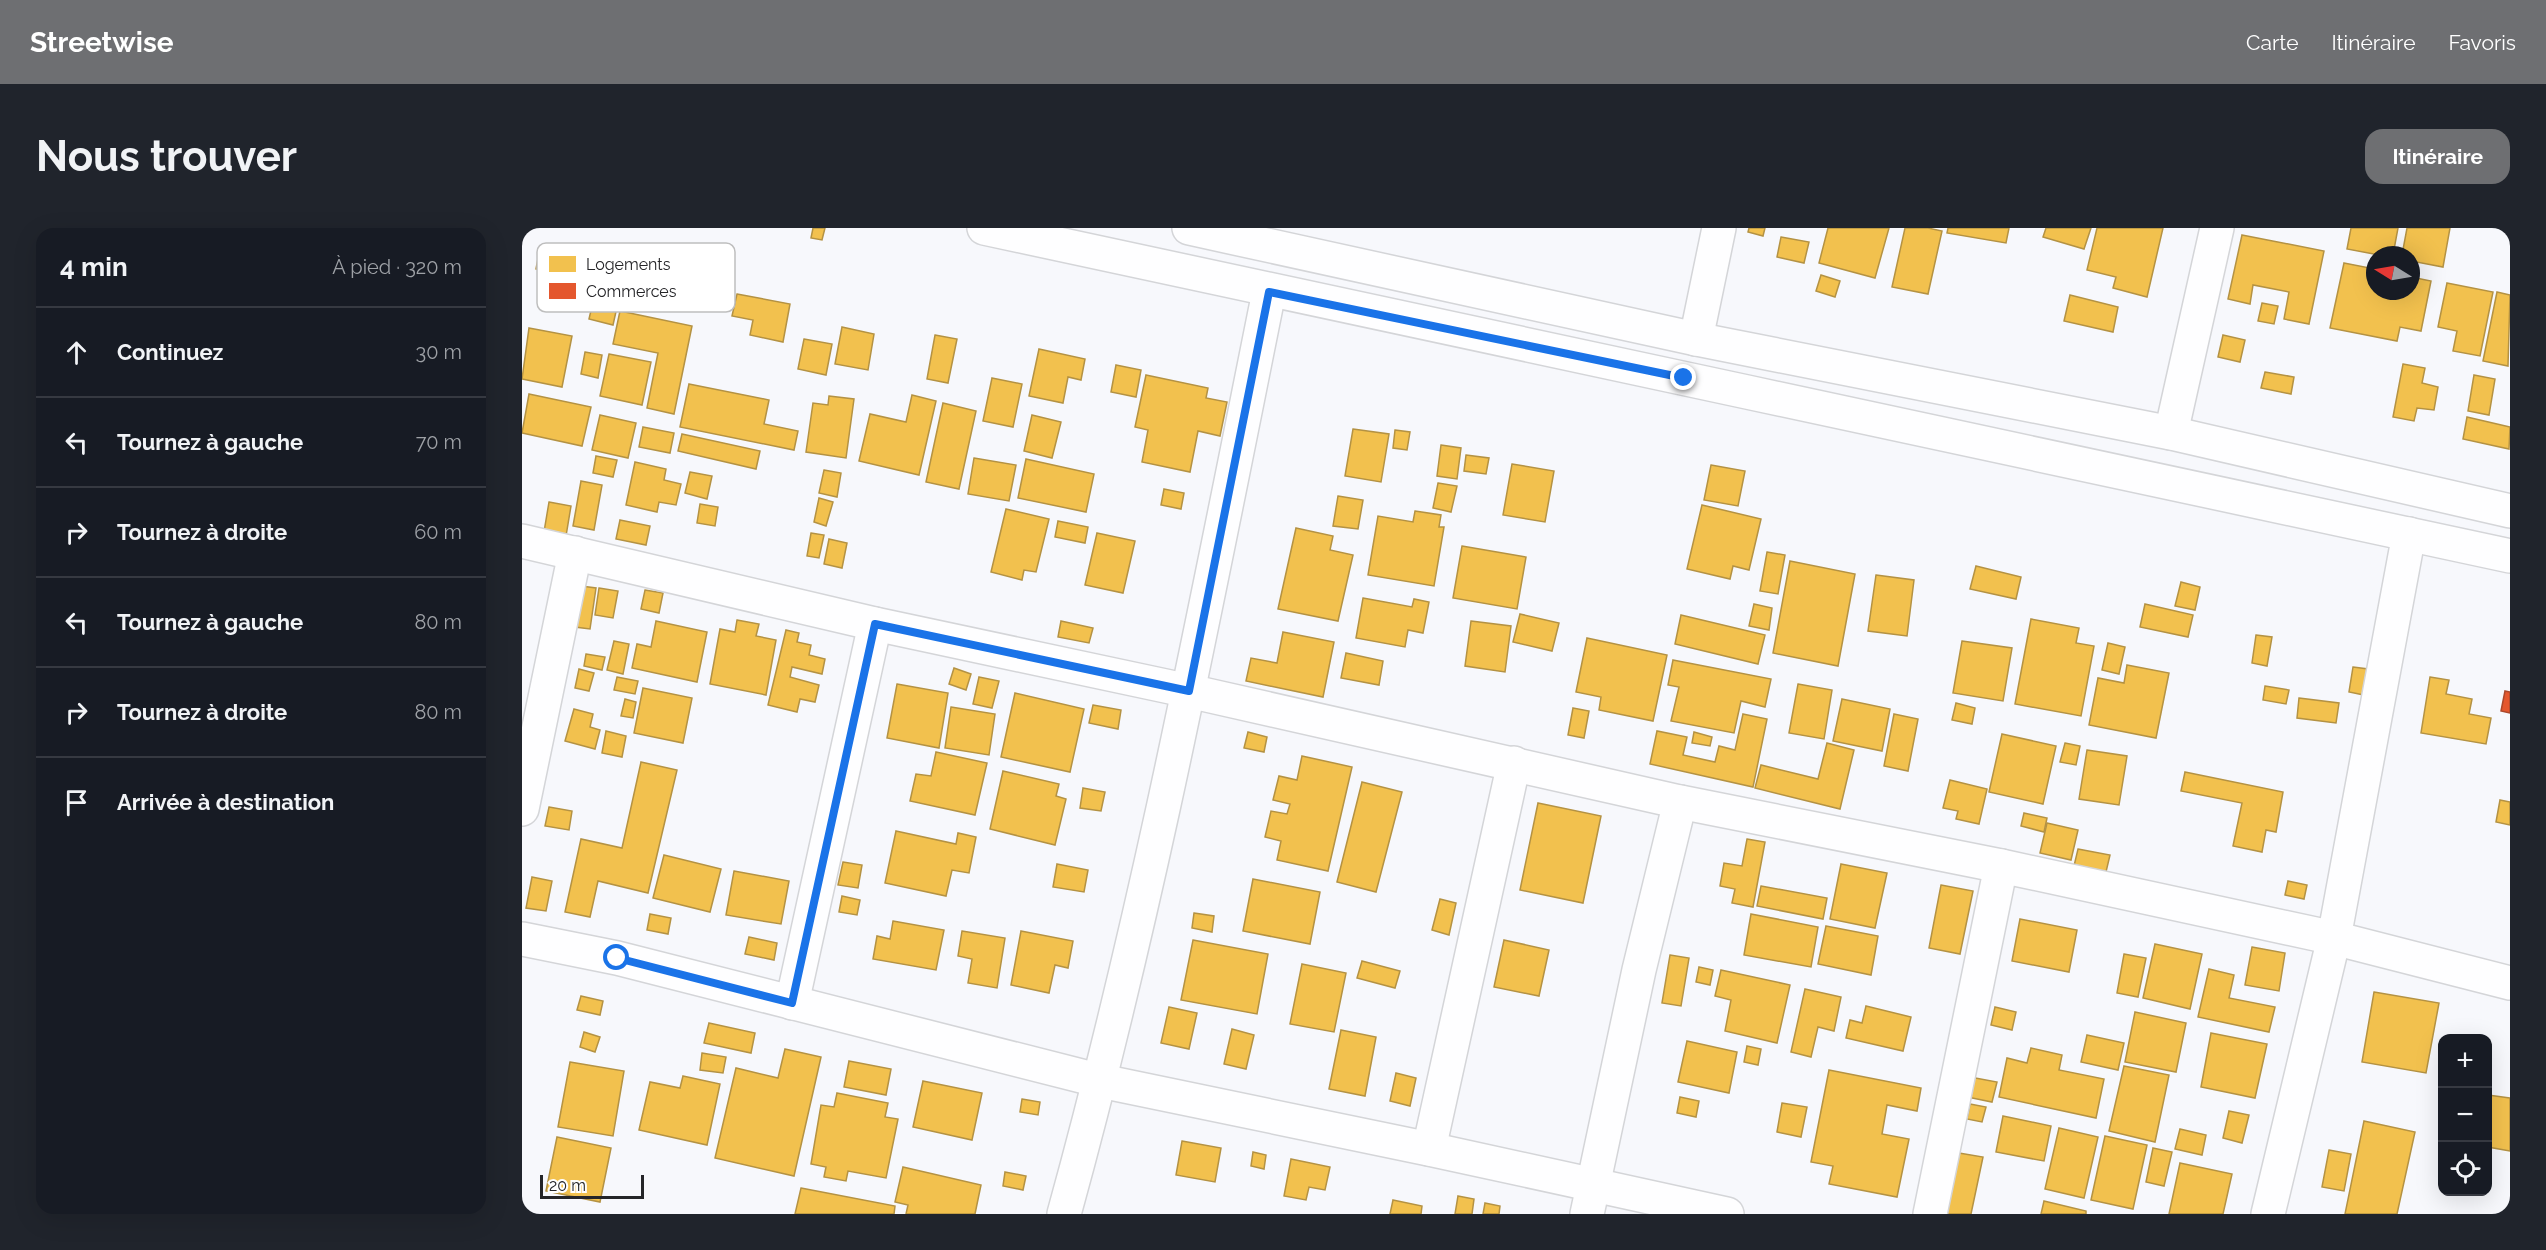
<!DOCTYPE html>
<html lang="fr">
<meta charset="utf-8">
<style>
:root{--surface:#171b24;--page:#20242c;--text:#f1f3f6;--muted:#9ea1a6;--line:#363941;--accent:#6e6f72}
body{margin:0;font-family:Raleway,sans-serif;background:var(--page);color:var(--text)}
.controls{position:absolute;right:18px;bottom:18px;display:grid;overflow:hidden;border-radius:12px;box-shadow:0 6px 24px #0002}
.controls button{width:54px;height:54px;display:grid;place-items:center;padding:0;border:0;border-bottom:2px solid var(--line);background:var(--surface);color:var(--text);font:30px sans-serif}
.compass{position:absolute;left:1844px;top:18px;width:54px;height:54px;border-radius:50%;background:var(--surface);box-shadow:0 6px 24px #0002;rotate:281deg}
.scale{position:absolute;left:18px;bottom:15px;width:104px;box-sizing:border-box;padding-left:6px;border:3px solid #252528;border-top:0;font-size:16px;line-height:21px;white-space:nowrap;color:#252528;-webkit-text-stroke:4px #fff;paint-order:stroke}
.stop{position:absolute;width:18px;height:18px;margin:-14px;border:4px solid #1a73e8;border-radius:50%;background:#fff}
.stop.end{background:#1a73e8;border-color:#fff;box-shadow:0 2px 6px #0008}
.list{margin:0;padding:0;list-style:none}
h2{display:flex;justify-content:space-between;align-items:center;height:78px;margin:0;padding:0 24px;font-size:26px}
h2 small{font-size:20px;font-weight:400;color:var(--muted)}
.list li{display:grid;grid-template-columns:39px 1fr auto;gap:18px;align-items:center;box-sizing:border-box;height:90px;padding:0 24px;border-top:2px solid var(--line)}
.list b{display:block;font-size:22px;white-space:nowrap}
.list em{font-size:20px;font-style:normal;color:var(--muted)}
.icon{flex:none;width:33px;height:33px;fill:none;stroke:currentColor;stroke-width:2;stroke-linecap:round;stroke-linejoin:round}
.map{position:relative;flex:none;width:1988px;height:986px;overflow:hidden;border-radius:18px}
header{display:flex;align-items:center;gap:36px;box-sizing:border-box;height:84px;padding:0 30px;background:var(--accent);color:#fff}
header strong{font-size:28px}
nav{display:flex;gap:33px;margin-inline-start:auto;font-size:21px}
.intro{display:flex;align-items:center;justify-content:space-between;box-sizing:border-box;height:144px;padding:0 36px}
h1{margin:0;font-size:42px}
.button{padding:15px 27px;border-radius:18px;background:var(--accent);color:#fff;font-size:21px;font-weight:700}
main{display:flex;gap:36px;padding:0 36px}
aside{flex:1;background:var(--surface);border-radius:18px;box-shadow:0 6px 24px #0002}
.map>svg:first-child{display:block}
</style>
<header>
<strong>Streetwise</strong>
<nav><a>Carte</a><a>Itinéraire</a><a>Favoris</a></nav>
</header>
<div class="intro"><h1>Nous trouver</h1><a class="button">Itinéraire</a></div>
<main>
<aside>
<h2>4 min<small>À pied · 320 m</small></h2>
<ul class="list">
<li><svg class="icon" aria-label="ahead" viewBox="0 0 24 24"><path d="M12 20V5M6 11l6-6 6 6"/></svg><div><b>Continuez</b></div><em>30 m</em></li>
<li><svg class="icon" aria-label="left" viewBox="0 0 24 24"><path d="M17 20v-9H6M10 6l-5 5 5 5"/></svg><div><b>Tournez à gauche</b></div><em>70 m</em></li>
<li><svg class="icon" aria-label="right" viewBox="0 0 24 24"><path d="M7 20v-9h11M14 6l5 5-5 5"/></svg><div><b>Tournez à droite</b></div><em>60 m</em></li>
<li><svg class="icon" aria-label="left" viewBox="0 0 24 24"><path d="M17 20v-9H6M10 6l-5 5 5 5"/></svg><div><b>Tournez à gauche</b></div><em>80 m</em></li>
<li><svg class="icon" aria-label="right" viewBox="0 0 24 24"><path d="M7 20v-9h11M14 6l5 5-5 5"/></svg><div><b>Tournez à droite</b></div><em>80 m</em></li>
<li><svg class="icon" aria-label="arrive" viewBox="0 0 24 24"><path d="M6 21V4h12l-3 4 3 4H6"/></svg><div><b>Arrivée à destination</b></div></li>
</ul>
</aside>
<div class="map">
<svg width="1988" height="986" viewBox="0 0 1988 986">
<rect width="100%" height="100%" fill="#f7f8fc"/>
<!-- homes -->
<g fill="#f2c14e" stroke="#b49243" stroke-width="1.5">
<path d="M291,0H303L300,12L289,10Z"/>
<path d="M1227,0H1243L1241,8L1226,4Z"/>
<path d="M1306,0H1367L1353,50L1297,35Z"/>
<path d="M1383,0H1406L1420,3L1406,66L1370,59Z"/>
<path d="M1426,0H1487L1484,15L1425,5Z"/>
<path d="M1524,0H1569L1562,21L1521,9Z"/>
<path d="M1575,0H1641L1625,69L1591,60L1594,49L1565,42Z"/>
<path d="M1829,0H1876L1871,27H1857L1825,21Z"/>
<path d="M1885,0H1928L1921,39L1889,33V27H1880Z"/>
<path d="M1720,7L1802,23L1787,96L1762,91L1767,64L1731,57L1728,76L1706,71Z"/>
<path d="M1259,9L1287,14L1282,35L1255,29Z"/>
<path d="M18,20L43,25L38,46L14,41Z"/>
<path d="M81,32L93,35L84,77L95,79L91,97L67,91Z"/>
<path d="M1822,35L1853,41V63H1889V49L1909,53L1899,103L1878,99L1875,113L1808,100Z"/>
<path d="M1299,47L1318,53L1313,69L1294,63Z"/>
<path d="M1925,55L1971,64L1958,128L1931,123L1935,103L1916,99Z"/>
<path d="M1975,64L1988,67L1986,138L1961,133Z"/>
<path d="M215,66L268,76L261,114L228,107L231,92L210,88Z"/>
<path d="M1548,67L1596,79L1591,104L1542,93Z"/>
<path d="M1740,75L1756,78L1752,96L1736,93Z"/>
<path d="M98,83L170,98L152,186L125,180L136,125L91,116Z"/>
<path d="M320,99L352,106L346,142L313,136Z"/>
<path d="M7,100L50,108L40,159L0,151Z"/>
<path d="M413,107L435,111L426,155L405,151Z"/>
<path d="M1701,107L1723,112L1718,134L1696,129Z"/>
<path d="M282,111L310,116L304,147L276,141Z"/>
<path d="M517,121L563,131L559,152L546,149L541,175L507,168Z"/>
<path d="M63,124L80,127L76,150L59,146Z"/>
<path d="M87,126L129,134L120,177L78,168Z"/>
<path d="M1881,136L1903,140L1900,155L1916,159L1912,182L1895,180L1892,193L1871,189Z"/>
<path d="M594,137L619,142L614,169L589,164Z"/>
<path d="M1743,144L1772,149L1769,166L1739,160Z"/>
<path d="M624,147L686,160L684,170L705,174L698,208L676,203L668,244L620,234L626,202L613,199Z"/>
<path d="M1952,147L1973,151L1967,187L1946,183Z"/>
<path d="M470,150L500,156L491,199L461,193Z"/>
<path d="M167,156L247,172L242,196L276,203L272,222L158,199Z"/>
<path d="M7,166L69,179L60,218L0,205Z"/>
<path d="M390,167L414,173L397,247L337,233L348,186L384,194Z"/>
<path d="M307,168L332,171L324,230L284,224L291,175L306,177Z"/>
<path d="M421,175L454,183L437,261L404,254Z"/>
<path d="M78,187L114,195L106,230L70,222Z"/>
<path d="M510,187L539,194L530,230L502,223Z"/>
<path d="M1945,189L1988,199L1987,221L1941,211Z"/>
<path d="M121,199L152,205L148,225L117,219Z"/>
<path d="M831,201L867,206L859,254L823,248Z"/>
<path d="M873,202L888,204L885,222L871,220Z"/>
<path d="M160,206L238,223L234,241L156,223Z"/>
<path d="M919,217L939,220L935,251L915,248Z"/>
<path d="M944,227L967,230L964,246L942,243Z"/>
<path d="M74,228L95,232L91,249L71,245Z"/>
<path d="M452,230L494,237L487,273L446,266Z"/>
<path d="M504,231L572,246L564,284L496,270Z"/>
<path d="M113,234L144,241L142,252L159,256L154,277L137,274L135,284L104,277Z"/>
<path d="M990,236L1032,243L1023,294L981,287Z"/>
<path d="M1189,237L1223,243L1216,278L1182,272Z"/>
<path d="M302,242L319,245L315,269L297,265Z"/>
<path d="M168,244L190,248L185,271L163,265Z"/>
<path d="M59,253L80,257L72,302L51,298Z"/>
<path d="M916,255L935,258L929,284L911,280Z"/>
<path d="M642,261L662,265L659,281L639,277Z"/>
<path d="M816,268L841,272L836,301L811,298Z"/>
<path d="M297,270L311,274L304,298L292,294Z"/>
<path d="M27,274L49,278L44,308L22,304Z"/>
<path d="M178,276L196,279L193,298L175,295Z"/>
<path d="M1180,277L1239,291L1227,342L1211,338L1208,351L1165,341Z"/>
<path d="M484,281L527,291L514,344L502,342L500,352L469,344Z"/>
<path d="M893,283L919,287L917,299H922L912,358L846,347L856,288L891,294Z"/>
<path d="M98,292L128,298L124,317L94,311Z"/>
<path d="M536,293L566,299L563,315L533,309Z"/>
<path d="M774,300L811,308L808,322L831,327L816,393L756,381Z"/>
<path d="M289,305L302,307L297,330L285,328Z"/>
<path d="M575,305L613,313L601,365L563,357Z"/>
<path d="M307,311L325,315L320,340L302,336Z"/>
<path d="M940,318L1004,329L995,381L931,370Z"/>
<path d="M1245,324L1263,327L1256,366L1238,363Z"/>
<path d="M1268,333L1333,346L1316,438L1251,425Z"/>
<path d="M1454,338L1499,349L1494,371L1448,361Z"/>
<path d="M1354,347L1392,352L1385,408L1346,403Z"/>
<path d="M1659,354L1678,359L1673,382L1653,378Z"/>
<path d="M59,358L74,360L68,401L53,399Z"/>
<path d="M77,360L96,363L91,390L73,387Z"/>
<path d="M123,362L141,365L137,385L119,381Z"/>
<path d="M841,370L890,379L892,371L907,374L901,405L886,402L883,419L834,410Z"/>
<path d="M1232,376L1250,380L1247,402L1227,398Z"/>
<path d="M1623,376L1671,387L1666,409L1618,399Z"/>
<path d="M998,386L1037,395L1030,423L991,414Z"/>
<path d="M1159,387L1243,407L1236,436L1153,416Z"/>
<path d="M1509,391L1557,400L1554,415L1572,418L1559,488L1493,476Z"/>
<path d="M215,392L237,396L234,408L254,412L244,467L188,456L198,401L213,404Z"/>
<path d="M134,393L185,404L175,454L110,440L115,416L129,419Z"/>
<path d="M539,393L571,400L567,415L536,409Z"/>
<path d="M949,393L989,398L983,444L943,438Z"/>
<path d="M264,402L277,405L275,414L289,417L287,427L303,431L300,446L270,439L268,449L297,457L293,474L278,471L275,484L246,477Z"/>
<path d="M761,404L812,414L801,469L724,453L729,430L755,435Z"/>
<path d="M1734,407L1750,409L1745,438L1730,435Z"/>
<path d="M1065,410L1145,427L1131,493L1077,482L1079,469L1054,464Z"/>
<path d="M92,413L107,416L101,446L85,442Z"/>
<path d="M1440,413L1490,420L1481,473L1431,465Z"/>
<path d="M1586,415L1603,419L1597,446L1580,442Z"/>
<path d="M824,425L861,433L857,457L819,450Z"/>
<path d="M64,426L83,429L80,442L62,438Z"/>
<path d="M1151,432L1249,451L1243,479L1219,473L1212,505L1149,493L1157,459L1146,457Z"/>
<path d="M1605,437L1647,445L1634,510L1567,497L1576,450L1602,455Z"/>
<path d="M1831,439L1846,441L1842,467L1827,464Z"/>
<path d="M432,440L449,446L444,462L427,456Z"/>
<path d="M57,441L72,445L67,463L53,460Z"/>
<path d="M95,449L116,453L113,466L92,462Z"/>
<path d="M457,449L477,453L470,480L451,476Z"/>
<path d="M1908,449L1927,452L1924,466L1950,471L1947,486L1969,490L1964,516L1899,505Z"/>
<path d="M375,456L426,465L417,520L365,510Z"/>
<path d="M1276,456L1310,462L1302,511L1267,505Z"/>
<path d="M1743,458L1767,462L1764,476L1741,472Z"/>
<path d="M121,460L170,470L161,515L112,505Z"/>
<path d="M493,465L562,481L548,544L479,529Z"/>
<path d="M1777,470L1817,475L1814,495L1775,490Z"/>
<path d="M103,471L114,474L111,490L99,488Z"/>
<path d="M1320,471L1368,481L1360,523L1311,513Z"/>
<path d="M1434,475L1453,480L1450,496L1430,492Z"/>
<path d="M571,477L599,482L596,501L567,495Z"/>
<path d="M429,479L473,486L467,527L423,520Z"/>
<path d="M1051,480L1067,483L1062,510L1046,507Z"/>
<path d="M52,481L71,486L68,499L78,502L73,521L43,513Z"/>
<path d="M1221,486L1245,491L1231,559L1128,536L1135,503L1165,509L1161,527L1193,534L1197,518L1213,522Z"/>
<path d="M1372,486L1396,491L1386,543L1362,538Z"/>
<path d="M84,503L104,508L100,529L80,525Z"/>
<path d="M726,504L745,509L742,524L722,520Z"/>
<path d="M1172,504L1190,509L1188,518L1170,515Z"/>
<path d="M1480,506L1534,518L1521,576L1467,564Z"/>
<path d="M1305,515L1332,522L1318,581L1233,560L1239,537L1296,551Z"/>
<path d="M1543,515L1558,518L1554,537L1538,534Z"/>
<path d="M1565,522L1605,528L1597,577L1557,571Z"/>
<path d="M414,524L465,535L453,587L388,573L394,546L409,548Z"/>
<path d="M780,528L830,539L806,643L755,632L759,613L743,609L749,583L765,586L768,576L751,572L757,548L775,552Z"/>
<path d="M119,534L155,542L126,665L76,653L68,689L43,684L59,611L100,620Z"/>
<path d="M481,543L537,556L534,568L544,571L533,617L468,601Z"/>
<path d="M1663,544L1761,564L1754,604L1744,602L1740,624L1711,618L1720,575L1659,563Z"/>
<path d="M1428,552L1465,561L1457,596L1434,591L1436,583L1421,580Z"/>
<path d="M840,554L880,564L854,664L815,654Z"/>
<path d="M561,560L583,564L579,583L558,580Z"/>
<path d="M1978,572L1988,574V597L1974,594Z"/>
<path d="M1016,575L1079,588L1061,675L998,662Z"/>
<path d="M27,579L50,583L47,602L23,598Z"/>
<path d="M1502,585L1525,590L1522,604L1499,598Z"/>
<path d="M1525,595L1556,602L1549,632L1518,625Z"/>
<path d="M374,603L434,616L436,605L454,609L447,645L430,642L424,668L363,655Z"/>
<path d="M1225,611L1243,614L1231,679L1210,675L1213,661L1198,658L1202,635L1220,638Z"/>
<path d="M1556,621L1588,627L1584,644L1552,638Z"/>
<path d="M142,627L199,641L188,684L131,670Z"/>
<path d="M321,634L340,637L336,660L316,657Z"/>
<path d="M535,636L566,642L562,664L531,659Z"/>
<path d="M1319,636L1365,645L1353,700L1308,691Z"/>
<path d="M212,643L267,653L259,696L204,687Z"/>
<path d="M10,649L30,653L24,683L4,680Z"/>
<path d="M731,651L798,664L788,716L721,703Z"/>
<path d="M1766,653L1785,657L1782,671L1763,667Z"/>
<path d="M1419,657L1451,663L1438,726L1407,720Z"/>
<path d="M1239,658L1305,670L1301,691L1235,678Z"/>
<path d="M320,668L338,672L335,687L317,684Z"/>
<path d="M918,671L934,675L927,707L910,702Z"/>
<path d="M672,685L692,688L690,704L670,700Z"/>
<path d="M128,686L149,690L146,706L125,702Z"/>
<path d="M1229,686L1296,699L1289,739L1222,727Z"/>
<path d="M1498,691L1555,702L1547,744L1490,733Z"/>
<path d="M371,693L422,702L414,742L351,731L355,708L368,711Z"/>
<path d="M1304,698L1356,708L1349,747L1296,736Z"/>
<path d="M440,703L483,710L475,760L446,755L450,731L436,728Z"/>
<path d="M499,703L551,713L546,740L533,737L527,765L489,757Z"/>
<path d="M227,709L255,715L252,732L223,726Z"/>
<path d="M671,712L746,726L735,786L659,772Z"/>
<path d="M982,712L1027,722L1017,768L972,759Z"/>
<path d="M1633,716L1680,726L1668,781L1621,770Z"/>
<path d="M1730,719L1763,725L1757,763L1723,757Z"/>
<path d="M1602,726L1624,730L1616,769L1595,765Z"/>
<path d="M1148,727L1167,730L1159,778L1140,775Z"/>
<path d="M840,733L878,743L873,760L835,750Z"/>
<path d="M780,736L824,745L812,804L768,796Z"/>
<path d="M1177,739L1191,742L1188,757L1174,754Z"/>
<path d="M1687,741L1712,747L1707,770L1753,779L1747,804L1676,789Z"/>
<path d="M1199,742L1268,757L1255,815L1203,803L1209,772L1193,768Z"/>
<path d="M1283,761L1319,769L1312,803L1296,799L1289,829L1269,824Z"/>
<path d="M1852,764L1917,775L1904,845L1840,834Z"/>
<path d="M59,768L81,773L78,787L55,782Z"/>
<path d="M1344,778L1389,789L1381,823L1324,810L1328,792L1340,795Z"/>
<path d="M647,779L675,785L667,821L639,815Z"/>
<path d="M1473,779L1494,784L1490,802L1469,797Z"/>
<path d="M1613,784L1664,795L1654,844L1603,834Z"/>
<path d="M187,795L233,805L229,825L182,815Z"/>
<path d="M710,801L732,807L724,841L702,836Z"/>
<path d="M819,802L854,809L843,868L807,861Z"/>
<path d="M62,804L78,809L73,824L58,819Z"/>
<path d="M1689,805L1745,816L1733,870L1679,859Z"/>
<path d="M1565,807L1602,815L1596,842L1559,834Z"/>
<path d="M1165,813L1215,824L1207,865L1156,854Z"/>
<path d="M1225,818L1239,821L1236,837L1222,834Z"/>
<path d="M1509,820L1540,827L1537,842L1582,851L1574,890L1477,869L1485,830L1505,835Z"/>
<path d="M263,821L299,829L272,948L193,930L214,840L256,850Z"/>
<path d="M180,825L204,829L201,845L178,842Z"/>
<path d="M327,833L369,841L364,867L322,859Z"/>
<path d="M48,834L102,843L91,908L36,899Z"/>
<path d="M1602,838L1647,847L1633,914L1587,903Z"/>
<path d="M1307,842L1399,860L1395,883L1365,877L1360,906L1387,911L1375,969L1307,956L1311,938L1289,934Z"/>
<path d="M874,845L894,850L888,878L868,873Z"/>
<path d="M161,848L198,856L185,917L117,902L128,854L158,860Z"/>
<path d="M1448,849L1475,854L1470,874L1445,869Z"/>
<path d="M401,853L460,865L450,912L391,899Z"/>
<path d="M315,865L366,875L363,889L376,891L364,950L326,943L324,953L302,949L304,939L289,936L299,877L312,879Z"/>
<path d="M1966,867L1988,870V923L1966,919Z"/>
<path d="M1158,869L1177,873L1174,889L1155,885Z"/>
<path d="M500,871L518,874L516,887L498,884Z"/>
<path d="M1260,875L1285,879L1279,909L1255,904Z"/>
<path d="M1448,876L1464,879L1460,894L1445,891Z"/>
<path d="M1707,883L1727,887L1720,915L1701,910Z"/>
<path d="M1481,888L1529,898L1522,933L1474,924Z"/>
<path d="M1842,893L1893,904L1875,986H1823Z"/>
<path d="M1537,900L1576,909L1562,970L1523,961Z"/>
<path d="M1658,901L1684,907L1680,927L1653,921Z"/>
<path d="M1583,908L1625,917L1611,981L1569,972Z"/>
<path d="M35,909L89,920L78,974L24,963Z"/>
<path d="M660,913L699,920L693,954L654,947Z"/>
<path d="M1631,920L1650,924L1642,958L1624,954Z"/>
<path d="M1807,922L1829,926L1822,963L1800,959Z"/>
<path d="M731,924L744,927L742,941L729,938Z"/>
<path d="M1437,925L1461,929L1449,986H1425Z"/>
<path d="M769,931L808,939L803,962L787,959L784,972L762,968Z"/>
<path d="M1658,935L1710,946L1701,986H1647Z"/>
<path d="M381,939L459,957L453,986H384L386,977L373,974Z"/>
<path d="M483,944L504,948L501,962L481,958Z"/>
<path d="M279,960L373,978L372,986H273Z"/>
<path d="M936,968L952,971L950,986H933Z"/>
<path d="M871,972L900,978L899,986H868Z"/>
<path d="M1522,973L1564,983V986H1519Z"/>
<path d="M963,975L978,978L977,986H961Z"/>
</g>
<!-- shops -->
<path fill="#e4572e" stroke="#ab482c" stroke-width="1.5" d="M1983,463L1988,464V485L1979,483Z"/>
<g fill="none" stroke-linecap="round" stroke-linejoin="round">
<!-- minor casing -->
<g stroke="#d4d5d8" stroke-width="36">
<g id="minor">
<path d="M462,0C970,113 1480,215 1988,328"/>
<path d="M667,0L1174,111L1649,205L1988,283"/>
<path d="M1174,111L1197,0"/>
<path d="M1649,205L1695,0"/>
<path d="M0,313L353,396L667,463L1158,574L1479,638L1812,710L1988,755"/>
<path d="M0,581L53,325"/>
<path d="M0,711L95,730L579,853L907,921L1205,986"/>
<path d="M270,775L353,396"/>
<path d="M907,921L992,535"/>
<path d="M542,986C626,682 685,372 747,64"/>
<path d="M1065,986L1117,742L1158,574"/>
<path d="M1408,986L1479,638"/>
<path d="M1746,986L1812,710L1887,306"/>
</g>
</g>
<!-- minor -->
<use href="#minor" stroke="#fefeff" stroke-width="33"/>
</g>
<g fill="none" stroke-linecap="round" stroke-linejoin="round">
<!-- route -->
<path stroke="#1a73e8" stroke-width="8" d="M95,730L270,775L353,396L667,463L747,64L1162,150"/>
</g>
<!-- legend -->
<rect x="15" y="15" width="198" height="69" rx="9" fill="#fff" stroke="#bebebe" stroke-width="1.5"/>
<rect x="27" y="28" width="27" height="16" fill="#f2c14e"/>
<rect x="27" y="55" width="27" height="16" fill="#e4572e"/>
<g font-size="16" fill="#252528">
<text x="64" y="42">Logements</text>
<text x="64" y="69">Commerces</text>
</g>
</svg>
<div class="controls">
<button>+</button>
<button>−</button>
<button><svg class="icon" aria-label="locate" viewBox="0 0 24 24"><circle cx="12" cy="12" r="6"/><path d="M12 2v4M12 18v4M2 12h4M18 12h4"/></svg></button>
</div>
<svg class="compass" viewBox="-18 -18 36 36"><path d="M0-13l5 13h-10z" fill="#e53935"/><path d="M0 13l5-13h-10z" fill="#9ea1a6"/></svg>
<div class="scale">20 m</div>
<div class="stop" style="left:95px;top:730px"></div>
<div class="stop end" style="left:1162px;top:150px"></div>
</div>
</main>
